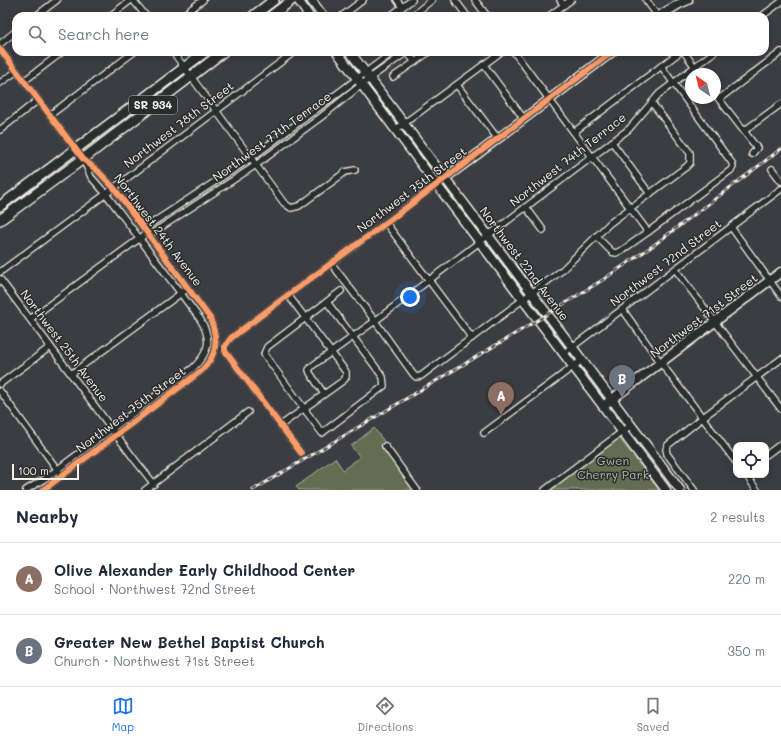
<!DOCTYPE html>
<meta charset="utf-8">
<style>
:root{--surface:#fff;--page:#f2f2f3;--text:#1f2937;--muted:#747a83;--line:#e0e1e3;--accent:#1a73e8}
body{margin:0;font-family:Mali,sans-serif;background:var(--page);color:var(--text)}
.controls{position:absolute;right:12px;bottom:12px;display:grid;overflow:hidden;border-radius:8px;box-shadow:0 2px 10px #0003}
.controls button{width:36px;height:36px;display:grid;place-items:center;padding:0;border:0;border-bottom:1px solid var(--line);background:var(--surface);color:var(--text);font:20px sans-serif}
.compass{position:absolute;left:685px;top:68px;width:36px;height:36px;border-radius:50%;background:var(--surface);box-shadow:0 2px 10px #0003;rotate:325deg}
.scale{position:absolute;left:12px;bottom:10px;width:67px;box-sizing:border-box;padding-left:4px;border:2px solid #f4f1e8;border-top:0;font-size:11px;line-height:14px;white-space:nowrap;color:#f4f1e8;-webkit-text-stroke:3px #2a2d2e;paint-order:stroke}
.you{position:absolute;left:410px;top:297px;width:14px;height:14px;margin:-10px;border:3px solid #fff;border-radius:50%;background:#1a73e8;box-shadow:0 0 0 6px #1a73e833}
.badge{display:grid;place-items:center;width:26px;height:26px;border-radius:50%;background:var(--accent);color:#fff;font-size:13px;font-weight:700}
.pin{position:absolute;translate:-50% -33px;filter:drop-shadow(0 1px 2px #0008)}
.pin::after{content:'';position:absolute;top:21px;width:14px;height:12px;background:inherit;clip-path:polygon(0 0,100% 0,50% 100%)}
.list{margin:0;padding:0;list-style:none}
h2{display:flex;justify-content:space-between;align-items:center;height:52px;margin:0;padding:0 16px;font-size:17px}
h2 small{font-size:13px;font-weight:400;color:var(--muted)}
.list li{display:grid;grid-template-columns:26px 1fr auto;gap:12px;align-items:center;box-sizing:border-box;height:72px;padding:0 16px;border-top:1px solid var(--line)}
.list b{display:block;font-size:15px;white-space:nowrap}
.list p{margin:0;font-size:13px;white-space:nowrap;color:var(--muted)}
.list em{font-size:13px;font-style:normal;color:var(--muted)}
.icon{flex:none;width:22px;height:22px;fill:none;stroke:currentColor;stroke-width:2;stroke-linecap:round;stroke-linejoin:round}
.map{position:relative;flex:none;width:781px;height:490px;overflow:hidden}
.search{position:absolute;background:var(--surface);box-shadow:0 2px 10px #0003;left:12px;right:12px;top:12px;height:44px;display:flex;align-items:center;gap:10px;box-sizing:border-box;padding:0 14px;border-radius:12px;color:var(--muted);font-size:15px}
.sheet{height:196px;background:var(--surface)}
nav{display:flex;justify-content:space-around;align-items:center;box-sizing:border-box;height:56px;border-top:1px solid var(--line);background:var(--surface);font-size:11px;color:var(--muted)}
nav a{display:grid;justify-items:center;gap:2px}
nav .on{color:var(--accent)}
.map>svg:first-child{display:block}
</style>
<div class="map">
<svg width="781" height="490" viewBox="0 0 781 490">
<rect width="100%" height="100%" fill="#3c3d43"/>
<filter id="ink" filterUnits="userSpaceOnUse"><feTurbulence type="fractalNoise" baseFrequency=".025" numOctaves="2"/><feDisplacementMap in="SourceGraphic" scale="8" xChannelSelector="R" yChannelSelector="G"/><feConvolveMatrix kernelMatrix="1 2 1 2 8 2 1 2 1" color-interpolation-filters="sRGB"/></filter>
<g filter="url(#ink)">
<!-- green -->
<g fill="#656c51" stroke="#acae9c">
<path d="M374,428L420,490H299L296,487L335,458L343,470L360,457L351,446Z"/>
<path d="M617,435L659,490H545Z"/>
</g>
<g fill="none" stroke-linecap="round" stroke-linejoin="round">
<!-- street casing -->
<g stroke="#f4f1e8" stroke-width="8">
<g id="street">
<path d="M133,0L146,16"/>
<path d="M397,0L402,7"/>
<path d="M455,0L467,16"/>
<path d="M475,0L487,16"/>
<path d="M560,0L564,5"/>
<path d="M646,0L658,16"/>
<path d="M36,16L57,0"/>
<path d="M110,16L131,0"/>
<path d="M182,16L203,0"/>
<path d="M342,16L363,0"/>
<path d="M390,16L412,0"/>
<path d="M412,16L432,0"/>
<path d="M549,16L571,0"/>
<path d="M762,16L781,2"/>
<path d="M0,44L16,31"/>
<path d="M0,49L83,159L98,171L114,188L210,318C218,339 219,354 201,371L43,490"/>
<path d="M173,52L256,165L284,203L291,208L299,206L340,176L345,172L355,170"/>
<path d="M407,52L415,62"/>
<path d="M514,52L648,232"/>
<path d="M684,52L700,74"/>
<path d="M484,65L524,119"/>
<path d="M393,77L429,52"/>
<path d="M24,81L62,52"/>
<path d="M0,83L17,71"/>
<path d="M457,85L498,139"/>
<path d="M715,94L757,148L752,154"/>
<path d="M719,99L781,52"/>
<path d="M50,115L134,52"/>
<path d="M0,130L38,100"/>
<path d="M395,130L501,52"/>
<path d="M744,131L781,104"/>
<path d="M574,132L680,52"/>
<path d="M612,142L650,194"/>
<path d="M772,169L781,181"/>
<path d="M526,207L543,230"/>
<path d="M386,223L472,338"/>
<path d="M731,227L781,296"/>
<path d="M147,233L149,225L251,158L393,52"/>
<path d="M596,236L612,252L616,253L624,249L648,232L731,170L733,167L732,163L661,66"/>
<path d="M331,263L375,321L413,374L416,377L421,376L561,271L610,223L686,167L690,163V153L652,103"/>
<path d="M675,269L781,409"/>
<path d="M0,272L114,188L294,52"/>
<path d="M0,279L135,460L154,484"/>
<path d="M327,302L383,377L384,386L322,433L264,354L267,347L341,291"/>
<path d="M623,310L661,363L736,462"/>
<path d="M30,319L147,233L154,232L256,165L321,117L370,78L407,52"/>
<path d="M563,354L781,189"/>
<path d="M71,374L188,288"/>
<path d="M0,384L50,347"/>
<path d="M0,391L62,476"/>
<path d="M324,394L310,373L309,370L312,366L375,321L629,129L659,94L714,52"/>
<path d="M281,425L344,380L346,377V372L288,295"/>
<path d="M484,433L582,360"/>
<path d="M385,446L417,490"/>
<path d="M301,453L225,351V346L231,338L276,304L386,223L445,178"/>
<path d="M766,455L781,444"/>
<path d="M746,475L757,490"/>
<path d="M26,490L46,478L193,368C210,352 212,339 200,319L106,194L91,177L84,161"/>
<path d="M145,490L248,412"/>
<path d="M545,490L631,425"/>
<path d="M694,490L667,454L666,449L668,445L706,415L781,359"/>
</g>
</g>
<!-- secondary casing -->
<g stroke="#f4f1e8" stroke-width="11">
<g id="secondary">
<path d="M298,0L309,16"/>
<path d="M311,0L323,16"/>
<path d="M659,16L679,4L688,0"/>
<path d="M337,52L666,490"/>
<path d="M350,52L680,490"/>
<path d="M445,178L467,162L612,52"/>
<path d="M607,403L781,272"/>
</g>
</g>
<!-- primary casing -->
<g stroke="#f4f1e8" stroke-width="12">
<g id="primary">
<path d="M253,16L274,0"/>
<path d="M271,16L292,0"/>
<path d="M0,206L205,52"/>
<path d="M0,220L83,159L223,52"/>
</g>
</g>
<!-- street -->
<use href="#street" stroke="#2a2d2e" stroke-width="5.5"/>
<!-- secondary -->
<use href="#secondary" stroke="#2a2d2e" stroke-width="8"/>
<!-- primary -->
<use href="#primary" stroke="#2a2d2e" stroke-width="9"/>
<!-- rail casing -->
<g stroke="#f4f1e8" stroke-width="3">
<path id="rail" d="M253,490L538,320L604,279L654,245L781,149"/>
</g>
<!-- rail -->
<use href="#rail" stroke="#2a2d2e" stroke-width="1.5" stroke-dasharray="4.5" stroke-linecap="butt"/>
<!-- cycleway casing -->
<g stroke="#2a2d2e" stroke-width="8">
<g id="cycleway">
<path d="M0,49L83,159L98,171L114,188L210,318C218,339 219,354 201,371L43,490"/>
<path d="M301,453L225,351V346L231,338L276,304L386,223L612,52"/>
</g>
</g>
<!-- cycleway -->
<use href="#cycleway" stroke="#fa9b69" stroke-width="6"/>
</g>
</g>
<g text-anchor="middle" stroke-width="3" stroke-linejoin="round" paint-order="stroke">
<!-- shield labels -->
<rect fill="#2a2d2e" stroke="#b7b6b0" stroke-width="1" x="129" y="96" width="48" height="18" rx="3"/>
<g font-size="11" font-weight="bold" fill="#f4f1e8">
<text x="153" y="109">SR 934</text>
</g>
<!-- street labels -->
<g font-size="12" fill="#f4f1e8" stroke="#2a2d2e">
<text transform="translate(179 125) rotate(-37)" y="4">Northwest 78th Street</text>
<text transform="translate(272 137) rotate(-36)" y="4">Northwest 77th Terrace</text>
<text transform="translate(568 160) rotate(-38)" y="4">Northwest 74th Terrace</text>
<text transform="translate(412 190) rotate(-37)" y="4">Northwest 75th Street</text>
<text transform="translate(158 230) rotate(53)" y="4">Northwest 24th Avenue</text>
<text transform="translate(666 263) rotate(-37)" y="4">Northwest 72nd Street</text>
<text transform="translate(524 264) rotate(53)" y="4">Northwest 22nd Avenue</text>
<text transform="translate(704 316) rotate(-37)" y="4">Northwest 71st Street</text>
<text transform="translate(64 346) rotate(53)" y="4">Northwest 25th Avenue</text>
<text transform="translate(131 410) rotate(-37)" y="4">Northwest 75th Street</text>
</g>
<!-- park labels -->
<g font-size="12" fill="#b4b5a4" stroke="#2a2d2e">
<text x="613" y="465">Gwen<tspan x="613" dy="14">Cherry Park</tspan></text>
</g>
</g>
</svg>
<div class="controls">
<button><svg class="icon" aria-label="locate" viewBox="0 0 24 24"><circle cx="12" cy="12" r="6"/><path d="M12 2v4M12 18v4M2 12h4M18 12h4"/></svg></button>
</div>
<svg class="compass" viewBox="-18 -18 36 36"><path d="M0-13l5 13h-10z" fill="#e53935"/><path d="M0 13l5-13h-10z" fill="#747a83"/></svg>
<div class="scale">100 m</div>
<div class="you"></div>
<div class="pin badge" style="left:501px;top:415px;background:#8d6e63">A</div>
<div class="pin badge" style="left:622px;top:398px;background:#6b7280">B</div>
<div class="search"><svg class="icon" aria-label="search" viewBox="0 0 24 24"><circle cx="10" cy="10" r="6"/><path d="M15 15l6 6"/></svg>Search here</div>
</div>
<section class="sheet">
<h2>Nearby<small>2 results</small></h2>
<ul class="list">
<li><span class="badge" style="background:#8d6e63">A</span><div><b>Olive Alexander Early Childhood Center</b><p>School · Northwest 72nd Street</p></div><em>220 m</em></li>
<li><span class="badge" style="background:#6b7280">B</span><div><b>Greater New Bethel Baptist Church</b><p>Church · Northwest 71st Street</p></div><em>350 m</em></li>
</ul>
</section>
<nav>
<a class="on"><svg class="icon" aria-label="map" viewBox="0 0 24 24"><path d="M3 6l6-2 6 2 6-2v14l-6 2-6-2-6 2zM9 4v14M15 6v14"/></svg>Map</a>
<a><svg class="icon" aria-label="directions" viewBox="0 0 24 24"><path d="M12 3l9 9-9 9-9-9zM9 14v-3h6M13 9l2 2-2 2"/></svg>Directions</a>
<a><svg class="icon" aria-label="saved" viewBox="0 0 24 24"><path d="M7 4h10v16l-5-4-5 4z"/></svg>Saved</a>
</nav>
